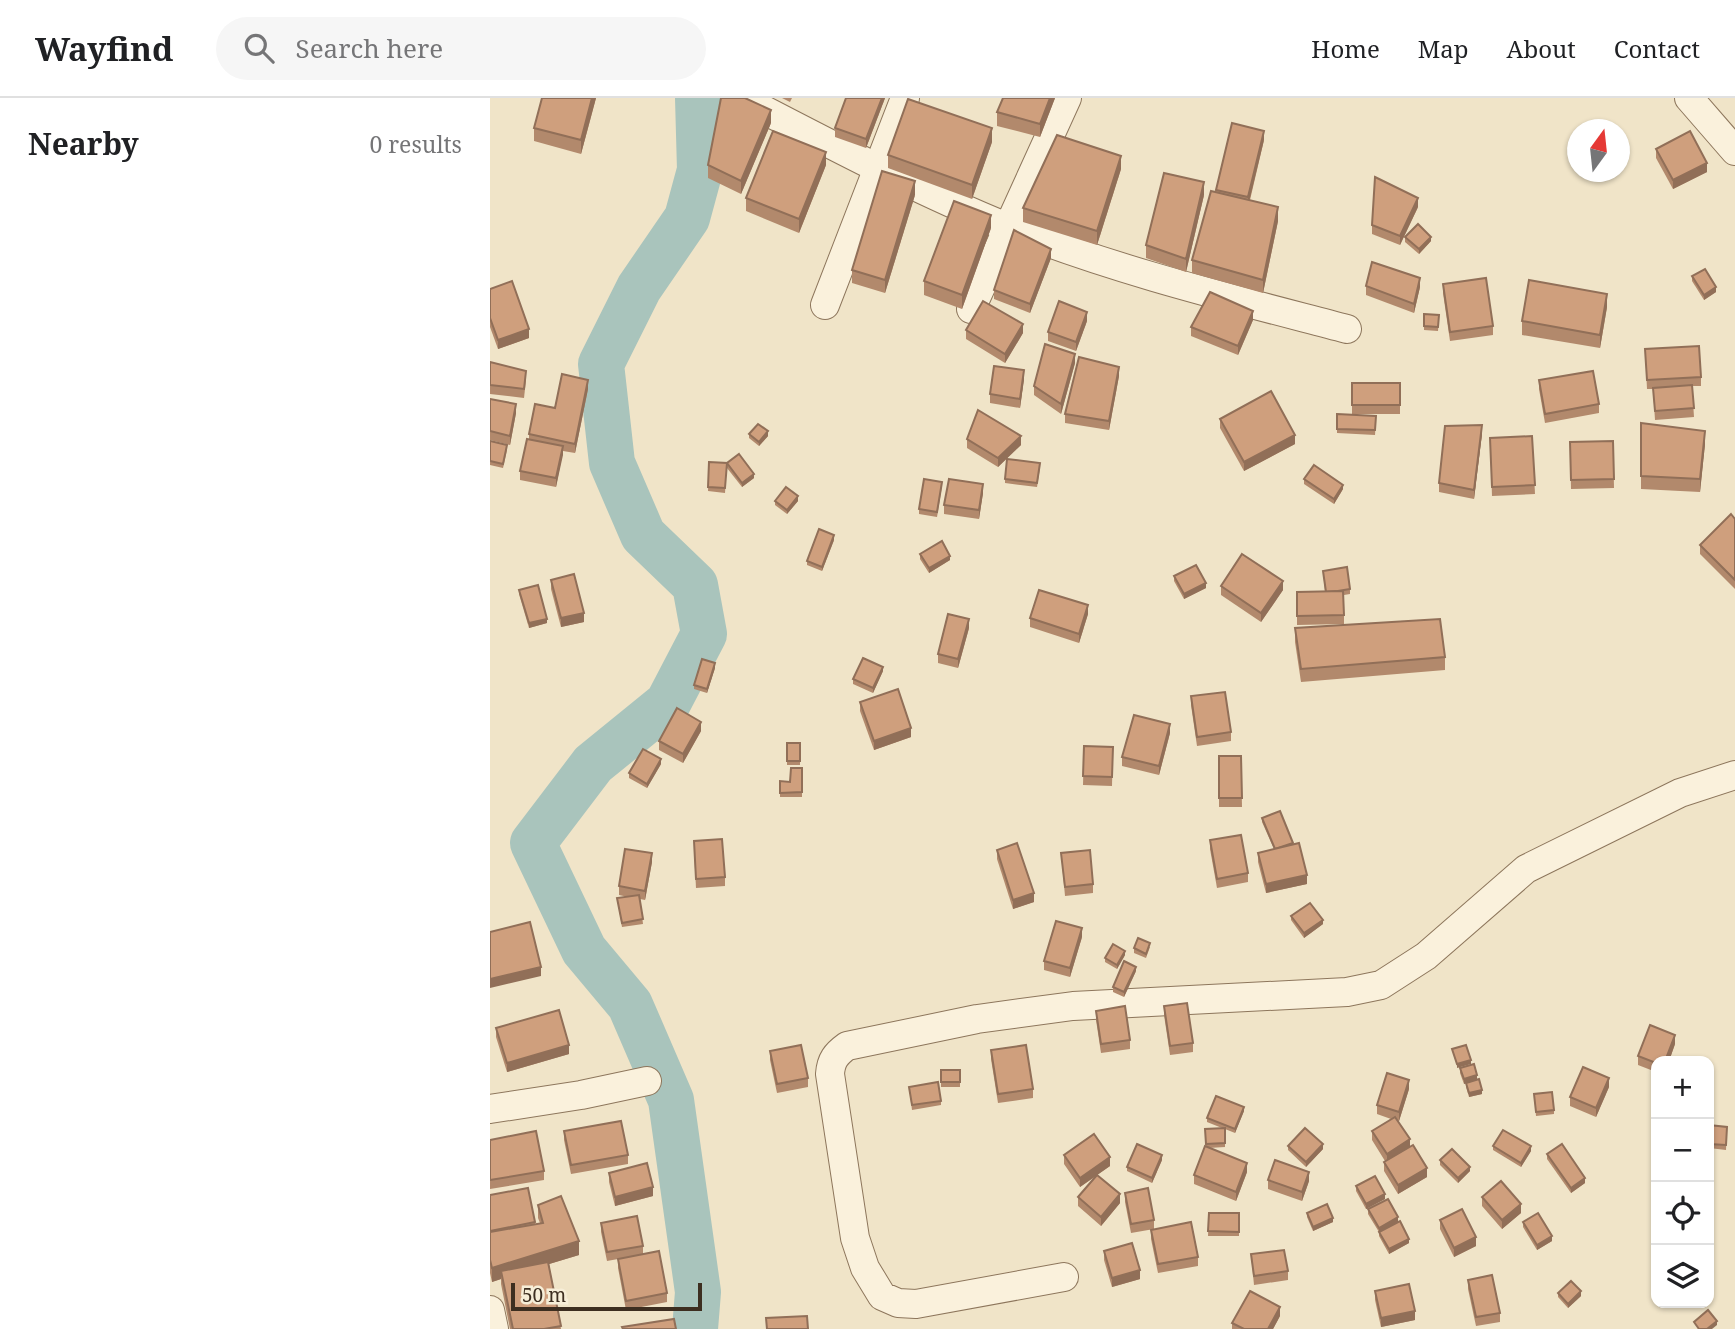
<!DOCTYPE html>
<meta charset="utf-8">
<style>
:root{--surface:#fff;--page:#f6f6f6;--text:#202124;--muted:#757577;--line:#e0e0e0}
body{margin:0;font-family:"Noto Serif",serif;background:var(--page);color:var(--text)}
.controls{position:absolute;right:21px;bottom:21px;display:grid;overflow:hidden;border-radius:14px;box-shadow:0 2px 5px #0004}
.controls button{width:63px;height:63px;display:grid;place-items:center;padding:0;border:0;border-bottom:2px solid var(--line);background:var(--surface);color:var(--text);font:35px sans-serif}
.compass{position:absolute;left:1077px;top:21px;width:63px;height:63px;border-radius:50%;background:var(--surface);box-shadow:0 2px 5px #0004;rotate:15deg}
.scale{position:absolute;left:21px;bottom:18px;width:191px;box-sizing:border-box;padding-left:7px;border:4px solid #3d2e20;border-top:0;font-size:19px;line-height:24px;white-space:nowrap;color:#3d2e20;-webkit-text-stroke:5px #f7eed8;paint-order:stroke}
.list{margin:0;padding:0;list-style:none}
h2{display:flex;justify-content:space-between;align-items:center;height:91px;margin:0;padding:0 28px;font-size:30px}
h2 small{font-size:23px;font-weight:400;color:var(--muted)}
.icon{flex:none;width:38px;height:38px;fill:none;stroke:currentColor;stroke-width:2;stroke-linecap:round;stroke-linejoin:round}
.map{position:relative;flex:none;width:1245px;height:1231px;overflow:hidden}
header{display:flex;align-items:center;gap:42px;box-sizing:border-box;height:98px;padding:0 35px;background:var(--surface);border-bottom:2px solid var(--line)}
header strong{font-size:33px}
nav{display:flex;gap:38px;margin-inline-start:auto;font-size:24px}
.search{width:490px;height:63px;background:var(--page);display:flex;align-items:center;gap:18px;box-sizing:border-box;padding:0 24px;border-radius:38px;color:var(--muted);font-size:26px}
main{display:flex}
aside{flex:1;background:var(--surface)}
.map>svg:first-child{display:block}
</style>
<header>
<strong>Wayfind</strong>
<div class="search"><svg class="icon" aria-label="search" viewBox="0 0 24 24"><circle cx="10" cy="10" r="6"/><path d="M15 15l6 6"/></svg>Search here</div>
<nav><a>Home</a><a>Map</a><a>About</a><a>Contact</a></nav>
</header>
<main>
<aside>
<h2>Nearby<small>0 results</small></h2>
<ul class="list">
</ul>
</aside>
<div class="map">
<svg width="1245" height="1231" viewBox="0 0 1245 1231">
<rect width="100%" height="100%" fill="#f0e4c8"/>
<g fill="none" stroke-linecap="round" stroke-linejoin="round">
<!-- river -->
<path stroke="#a9c4bc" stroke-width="46" d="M205,1231L208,1194L181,1002L140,907L94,852L43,745L103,666L178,605L214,536L205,487L153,437L122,365L111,266L149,190L197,120L210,72L208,0"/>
<!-- minor casing -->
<g stroke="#8d765c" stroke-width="30">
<g id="minor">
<path d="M251,0C338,45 426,92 517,129C627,173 743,201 857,231"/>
<path d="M1199,0L1245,53"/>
<path d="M335,207L415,0"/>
<path d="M481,211L577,0"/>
<path d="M0,1011L91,997L157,983"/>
<path d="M574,1179L426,1206L408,1205L392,1198L375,1170L365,1140L340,976C341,962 346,956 357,948L487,921L583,908L857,894L891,887L936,858L1036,771L1190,695L1245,677"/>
<path d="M0,1212L4,1231"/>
</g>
</g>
<!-- minor -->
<use href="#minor" stroke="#faf1dc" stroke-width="28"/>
</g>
<!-- wall -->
<g fill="#b2896c">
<path d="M52,0H106L91,56L44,43V30Z"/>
<path d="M292,0H302L300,4Z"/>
<path d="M356,0H395L376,50L345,39V30Z"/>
<path d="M565,0L550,39L507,28V14Z"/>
<path d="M281,25L251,96L218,80V67Z"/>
<path d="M774,42L760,102L788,123L773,195L702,175V162L726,92Z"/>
<path d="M502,44L482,101L398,70V57Z"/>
<path d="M1166,51L1217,74L1183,91L1166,60Z"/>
<path d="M336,67L309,135L256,113V100Z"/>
<path d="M631,71L607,147L533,124V110Z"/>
<path d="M425,97L395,195L362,185V172Z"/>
<path d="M714,97L696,174L656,160V147Z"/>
<path d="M928,109L910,147L882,136V127Z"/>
<path d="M501,130L472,211L434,197V183Z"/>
<path d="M915,139L941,143L929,156L915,144Z"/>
<path d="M561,160L540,215L504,201V192Z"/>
<path d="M1202,178L1226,194L1214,202L1202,183Z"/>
<path d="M953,186L1003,228V237L960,243L953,195Z"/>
<path d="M876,188L930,189L924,215L876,197Z"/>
<path d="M0,191L39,240L8,251L0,229Z"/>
<path d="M1117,209L1110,250L1032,237V223Z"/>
<path d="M934,216L949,217L948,233L934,232Z"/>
<path d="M763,222L748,257L701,238V229Z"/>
<path d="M597,223L586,253L558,243V234Z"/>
<path d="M476,232L533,235L515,265L476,241Z"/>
<path d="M1155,251L1211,279V288H1202L1204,319L1165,322L1163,291H1157Z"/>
<path d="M0,264L36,282L34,300L0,296Z"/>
<path d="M585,265L571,316L544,297V288Z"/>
<path d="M629,278L619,332L575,325V316Z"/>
<path d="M534,281L530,310L500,305V296Z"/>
<path d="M1049,282L1109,306V315L1055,325L1049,291Z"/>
<rect x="862" y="285" width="48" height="31"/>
<path d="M98,291L85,355L73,353L66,389L30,382V373L39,341V336L65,310Z"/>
<path d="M0,301L26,315L20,347L0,342Z"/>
<path d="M847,316L886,318L885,337L847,335Z"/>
<path d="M730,321L805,346L754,373L730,330Z"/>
<path d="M1151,325L1215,346L1210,394L1151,391Z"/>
<path d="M259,336L278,338L269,348L259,340Z"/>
<path d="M992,336L984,401L949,394V385Z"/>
<path d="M1042,338L1045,396L1002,398L1000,340Z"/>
<path d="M477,341L531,347L508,369L477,350Z"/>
<path d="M0,343L17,352L13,370L0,367Z"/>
<path d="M1123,343L1124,390L1081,391L1080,344Z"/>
<path d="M219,364L237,365L235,395L218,393Z"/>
<path d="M237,365L264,380L252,389L237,370Z"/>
<path d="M550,370L547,389L515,385V381Z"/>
<path d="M814,381L853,391L844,406L814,386Z"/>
<path d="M452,388L447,419L429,416V411Z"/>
<path d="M493,395L489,421L454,416V407Z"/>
<path d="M285,403H308L297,416L285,407Z"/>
<path d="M1245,421V491L1210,456V447Z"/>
<path d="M344,442L332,473L317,467V463Z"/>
<path d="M430,456L460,462L439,475L430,461Z"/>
<path d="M833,473L860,491V496L854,497V526L807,527V494H835Z"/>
<path d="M684,478L716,490L694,501L684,483Z"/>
<path d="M61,482L94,524L71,529L61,491Z"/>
<path d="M731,488L793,492L771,524L731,497Z"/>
<path d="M29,492L57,525L39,530L29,496Z"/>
<path d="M598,516L589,545L540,529V520Z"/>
<path d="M479,530L468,570L448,565V556Z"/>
<path d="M805,530L955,559V572L811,584L805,544Z"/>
<path d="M225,570L217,595L204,591V587Z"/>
<path d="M393,573L383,595L363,586V581Z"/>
<path d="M701,598L741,634V643L707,648L701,607Z"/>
<path d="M370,604L421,639L384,652L370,613Z"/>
<path d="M211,633L193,665L169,652V643Z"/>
<path d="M680,635L669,677L632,668V659Z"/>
<rect x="297" y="645" width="13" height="22"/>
<path d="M594,648L623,649L622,688L593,687Z"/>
<path d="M729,658H751L752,709H729Z"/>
<path d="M171,666L157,690L139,680V675Z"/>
<path d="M312,670V699H290V683L300,684Z"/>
<path d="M772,720L803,746L817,786L776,795L768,764V755L784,751L772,724Z"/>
<path d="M720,742L758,775V784L727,790L720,751Z"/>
<path d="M204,752L235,779V788L206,790Z"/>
<path d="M507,752L544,804L523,811L507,761Z"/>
<path d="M571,755L603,786V795L575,798Z"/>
<path d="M162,764L155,802L150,801L153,826L132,829L127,800L138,799L129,797V788Z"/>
<path d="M801,818L833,826L814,840L801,822Z"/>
<path d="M592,839L580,879L554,872V863Z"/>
<path d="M660,849L656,860L644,855V850Z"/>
<path d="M635,857L627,871L615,864V860Z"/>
<path d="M646,873L634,899L623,894V889Z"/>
<path d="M674,908L703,945V954L680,957L674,917Z"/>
<path d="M606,913L640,942V951L611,955L606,922Z"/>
<path d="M6,930L79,956L17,974L6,939Z"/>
<path d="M1185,946L1179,963H1166V974L1148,967V958Z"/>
<path d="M501,952L543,991V1000L508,1005L501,961Z"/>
<path d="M280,953L318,980V989L287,995L280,962Z"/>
<path d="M970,970L987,981L992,996L979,999L976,989V985L974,986L970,975Z"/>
<rect x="451" y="972" width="19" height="17"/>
<path d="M419,989L451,1003V1007L422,1012Z"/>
<path d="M1119,989L1106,1019L1080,1008V999Z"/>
<path d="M919,991L909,1023H907L920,1049L937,1079L908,1096L894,1073V1064L895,1063L882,1042V1033L901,1021L887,1016V1007Z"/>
<path d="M1044,996L1064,1012V1016L1046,1018Z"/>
<path d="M754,1013L745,1035L735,1031V1049L719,1050L757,1074L746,1103L704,1086V1077L716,1049L715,1031L732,1030L717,1024V1020Z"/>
<path d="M1219,1027L1237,1029L1236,1052L1219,1050Z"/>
<path d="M74,1033L138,1057V1066L81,1076L74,1042Z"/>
<path d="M0,1042L54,1073V1082L0,1091Z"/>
<path d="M798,1048L833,1051L816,1069L798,1052Z"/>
<path d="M1003,1048L1041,1053L1031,1069L1003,1052Z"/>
<path d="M1057,1056L1095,1085L1081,1095L1057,1061Z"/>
<path d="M574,1057L620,1068L607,1077L630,1105L611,1128L588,1108V1099L606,1078L590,1089L574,1066Z"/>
<path d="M672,1062L662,1085L637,1073V1069Z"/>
<path d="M950,1062L980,1073L968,1085L950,1067Z"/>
<path d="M119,1075L163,1098L125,1108L119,1084Z"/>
<path d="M778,1082L819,1083L812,1103L778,1091Z"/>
<path d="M866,1088L895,1101L876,1111L866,1093Z"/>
<path d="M635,1095L664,1122V1131L641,1135L635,1104Z"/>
<path d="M0,1097L45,1124V1126L50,1125L48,1120V1107L89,1157L59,1166L71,1231H20L11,1186V1181L2,1184L0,1175Z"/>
<path d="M992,1099L1031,1115L1012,1131L992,1108Z"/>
<path d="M878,1111L908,1124L893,1132L919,1145L899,1156L889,1138V1134L878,1116Z"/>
<path d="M719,1115H749V1138H718Z"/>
<path d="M817,1115L843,1124L823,1133L817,1119Z"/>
<path d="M950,1122L986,1148L964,1159L950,1131Z"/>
<path d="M1033,1124L1062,1143L1047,1152L1033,1129Z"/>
<path d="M111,1125L153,1148V1156L177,1195V1204L136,1212L128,1170V1161L117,1163L111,1134Z"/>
<path d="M661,1132L708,1159V1168L668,1175L661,1141Z"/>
<path d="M614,1153L650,1181L622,1189L614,1162Z"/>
<path d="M761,1156L798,1173V1182L764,1187Z"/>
<path d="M978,1182L1010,1215V1224L986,1228L978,1191Z"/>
<path d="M885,1193L925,1222L891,1229L885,1202Z"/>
<path d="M1068,1195L1091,1198L1078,1210L1068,1199Z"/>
<path d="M790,1218L783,1231H742V1225Z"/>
</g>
<!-- shaded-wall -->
<g fill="#916f58">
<path d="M102,0H106L91,56V42Z"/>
<path d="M392,0H395L376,50V41Z"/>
<path d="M560,0H565L550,39V26Z"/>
<path d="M281,12V25L251,96V83Z"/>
<path d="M502,30V44L482,101V87Z"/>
<path d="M774,33V42L758,108V99Z"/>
<path d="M336,54V67L309,135V121Z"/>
<path d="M631,58V71L607,147V133Z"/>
<path d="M1217,65V74L1183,91V82Z"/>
<path d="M425,83V97L395,195V182Z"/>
<path d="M714,84V97L696,174V161Z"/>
<path d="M928,100V109L910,147V138Z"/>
<path d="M788,109V123L773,195V182Z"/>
<path d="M501,117V130L472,211V197Z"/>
<path d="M941,139V143L929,156V151Z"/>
<path d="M561,151V160L540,215V206Z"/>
<path d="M930,180V189L924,215V206Z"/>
<path d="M1226,189V194L1214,202V197Z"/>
<path d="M1117,196V209L1110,250V237Z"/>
<path d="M763,213V222L748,257V248Z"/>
<path d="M597,214V223L586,253V244Z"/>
<path d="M533,226V235L515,265V256Z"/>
<path d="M39,231V240L8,251V242Z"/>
<path d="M585,256V265L571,316V306Z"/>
<path d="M629,269V278L619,332V323Z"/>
<path d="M534,272V281L530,310V301Z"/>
<path d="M98,282V291L85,355V346Z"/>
<path d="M26,306V315L20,347V338Z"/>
<path d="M992,327V336L984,401V392Z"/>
<path d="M278,333V338L269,348V344Z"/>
<path d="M1215,333V346L1210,394V381Z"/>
<path d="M805,337V346L754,373V364Z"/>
<path d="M531,338V347L508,369V360Z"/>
<path d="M73,348V357L66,389V380Z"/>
<path d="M264,376V380L252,389V385Z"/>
<path d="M493,386V395L489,421V412Z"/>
<path d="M853,387V391L844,406V401Z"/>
<path d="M308,398V403L297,416V412Z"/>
<path d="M344,437V442L332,473V469Z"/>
<path d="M460,458V462L439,475V470Z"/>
<path d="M793,483V492L771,524V515Z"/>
<path d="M716,485V490L694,501V496Z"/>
<path d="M598,507V516L589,545V536Z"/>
<path d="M94,515V524L71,529V520Z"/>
<path d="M57,521V525L39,530V525Z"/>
<path d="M479,521V530L468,570V561Z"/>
<path d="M225,565V570L217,595V591Z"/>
<path d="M393,569V573L383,595V590Z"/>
<path d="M211,624V633L193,665V656Z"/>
<path d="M680,626V635L669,677V668Z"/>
<path d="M421,630V639L384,652V643Z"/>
<path d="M171,661V666L157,690V686Z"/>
<path d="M162,755V764L155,802V793Z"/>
<path d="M817,777V786L776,795V786Z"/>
<path d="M544,795V804L523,811V802Z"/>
<path d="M833,822V826L814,840V835Z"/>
<path d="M592,830V839L580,879V870Z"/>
<path d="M635,853V857L627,871V867Z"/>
<path d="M51,869V878L0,890V881Z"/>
<path d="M646,869V873L634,899V894Z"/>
<path d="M1185,937V946L1179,963H1175Z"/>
<path d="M79,947V956L17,974V965Z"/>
<path d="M981,962V966L967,970V966Z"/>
<path d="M987,977V981L974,986V981Z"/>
<path d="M1119,980V989L1106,1019V1010Z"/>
<path d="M919,982V991L909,1023V1014Z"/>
<path d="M992,992V996L979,999V995Z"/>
<path d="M754,1009V1013L745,1035V1031Z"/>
<path d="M920,1041V1050L897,1065V1056Z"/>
<path d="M833,1046V1051L816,1069V1064Z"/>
<path d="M1041,1048V1053L1031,1069V1065Z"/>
<path d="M672,1057V1062L662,1085V1080Z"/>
<path d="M620,1059V1068L590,1089V1080Z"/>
<path d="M757,1065V1074L746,1103V1094Z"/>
<path d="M980,1069V1073L968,1085V1080Z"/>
<path d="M937,1070V1079L908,1096V1087Z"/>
<path d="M819,1074V1083L812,1103V1094Z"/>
<path d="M1095,1080V1085L1081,1095V1090Z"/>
<path d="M163,1089V1098L125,1108V1099Z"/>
<path d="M630,1096V1105L611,1128V1119Z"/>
<path d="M895,1096V1101L876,1111V1106Z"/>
<path d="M1031,1106V1115L1012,1131V1122Z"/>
<path d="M908,1119V1124L889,1134V1130Z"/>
<path d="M843,1120V1124L823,1133V1129Z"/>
<path d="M1062,1138V1143L1047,1152V1147Z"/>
<path d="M986,1139V1148L964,1159V1150Z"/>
<path d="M919,1141V1145L899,1156V1151Z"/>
<path d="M89,1143V1157L13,1180L11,1173V1181L2,1184V1170Z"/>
<path d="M650,1172V1181L622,1189V1180Z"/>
<path d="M1091,1193V1198L1078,1210V1206Z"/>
<path d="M790,1209V1218L783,1231H778Z"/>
<path d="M925,1213V1222L891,1229V1220Z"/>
<path d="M1227,1223V1227L1222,1231H1217Z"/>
</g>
<!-- building -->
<g fill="#cf9f7d" stroke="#916f58" stroke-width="2">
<path d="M52,0H102L91,42L44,30Z"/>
<path d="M231,0H255L281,12L251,83L218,67Z"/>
<path d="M356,0H392L376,41L345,30Z"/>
<path d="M513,0H560L550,26L507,14Z"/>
<path d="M418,1L502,30L482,87L398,57Z"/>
<path d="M742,25L774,33L758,99L726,92Z"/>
<path d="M283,33L336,54L309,121L256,100Z"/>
<path d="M1200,33L1217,65L1183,82L1166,51Z"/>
<path d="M567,37L631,58L607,133L533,110Z"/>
<path d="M392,73L425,83L395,182L362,172Z"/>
<path d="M674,75L714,84L696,161L656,147Z"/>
<path d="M885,79L928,100L910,138L882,127Z"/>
<path d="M721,93L788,109L773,182L702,162Z"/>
<path d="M464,103L501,117L472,197L434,183Z"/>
<path d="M928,126L941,139L929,151L915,139Z"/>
<path d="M524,132L561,151L540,206L504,192Z"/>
<path d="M882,164L930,180L924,206L876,188Z"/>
<path d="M1215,171L1226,189L1214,197L1202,178Z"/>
<path d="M996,180L1003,228L960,234L953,186Z"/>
<path d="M1039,182L1117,196L1110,237L1032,223Z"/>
<path d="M22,183L39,231L8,242L0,220V191Z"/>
<path d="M720,194L763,213L748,248L701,229Z"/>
<path d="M493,203L533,226L515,256L476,232Z"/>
<path d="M569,203L597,214L586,244L558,234Z"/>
<path d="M934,216L949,217L948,229L934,228Z"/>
<path d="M555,246L585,256L571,306L544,288Z"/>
<path d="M1209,248L1211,279L1157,282L1155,251Z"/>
<path d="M589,259L629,269L619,323L575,316Z"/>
<path d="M0,264L36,273L34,291L0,287Z"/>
<path d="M504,268L534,272L530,301L500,296Z"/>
<path d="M1103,273L1109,306L1055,316L1049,282Z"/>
<path d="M72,276L98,282L85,346L39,336L45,306L65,310Z"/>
<rect x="862" y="285" width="48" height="22"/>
<path d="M1202,287L1204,310L1165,313L1163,290Z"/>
<path d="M781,293L805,337L754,364L730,321Z"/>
<path d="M0,301L26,306L20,338L0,333Z"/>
<path d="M488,312L531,338L508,360L477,341Z"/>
<path d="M847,316L886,318L885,332L847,331Z"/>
<path d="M1151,325L1215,333L1210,381L1151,378Z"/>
<path d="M268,326L278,333L269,344L259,336Z"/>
<path d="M992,327L984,392L949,385L955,328Z"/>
<path d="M1042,338L1045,387L1002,389L1000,340Z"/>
<path d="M37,341L73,348L66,380L30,373Z"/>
<path d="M0,343L17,347L13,366L0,363Z"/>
<path d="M1123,343L1124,381L1081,382L1080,344Z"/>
<path d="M249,356L264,376L252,385L237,365Z"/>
<path d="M517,361L550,365L547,385L515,381Z"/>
<path d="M219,364L237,365L235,390L218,389Z"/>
<path d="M824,367L853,387L844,401L814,381Z"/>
<path d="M434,381L452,384L447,414L429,411Z"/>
<path d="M459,381L493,386L489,412L454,407Z"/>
<path d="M296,389L308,398L297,412L285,403Z"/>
<path d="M1241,416L1245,421V482L1210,447Z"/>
<path d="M329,431L344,437L332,469L317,463Z"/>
<path d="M452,443L460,458L439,470L430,456Z"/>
<path d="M752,456L793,483L771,515L731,488Z"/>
<path d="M706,467L716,485L694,496L684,478Z"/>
<path d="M857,469L860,491L848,493L836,494L833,473Z"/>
<path d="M84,476L94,515L71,520L61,482Z"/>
<path d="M48,487L57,521L39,525L29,492Z"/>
<path d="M549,492L598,507L589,536L540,520Z"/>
<path d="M853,493L854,517L807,518V494Z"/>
<path d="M458,516L479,521L468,561L448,556Z"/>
<path d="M950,521L955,559L811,571L805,530Z"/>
<path d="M373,560L393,569L383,590L363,581Z"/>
<path d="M212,561L225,565L217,591L204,587Z"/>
<path d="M408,591L421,630L384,643L370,604Z"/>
<path d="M735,594L741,634L707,639L701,598Z"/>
<path d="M187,610L211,624L193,656L169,643Z"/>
<path d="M644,617L680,626L669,668L632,659Z"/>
<rect x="297" y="645" width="13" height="18"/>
<path d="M594,648L623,649L622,679L593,678Z"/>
<path d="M153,651L171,661L157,686L139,675Z"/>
<path d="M729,658H751L752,700H729Z"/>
<path d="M301,670H312V694L290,695V683L300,684Z"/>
<path d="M790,713L803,745L785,751L772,720Z"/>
<path d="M751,737L758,775L727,781L720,742Z"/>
<path d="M232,741L235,779L206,781L204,743Z"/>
<path d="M527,745L544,795L523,802L507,752Z"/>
<path d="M809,745L817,777L776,786L768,755Z"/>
<path d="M135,751L162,755L155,793L129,788Z"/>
<path d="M600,752L603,786L575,789L571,755Z"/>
<path d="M149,797L153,821L132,825L127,800Z"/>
<path d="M820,805L833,822L814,835L801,818Z"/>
<path d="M566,823L592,830L580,870L554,863Z"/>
<path d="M40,824L51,869L0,881V834Z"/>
<path d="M648,840L660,845L656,856L644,850Z"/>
<path d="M623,846L635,853L627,867L615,860Z"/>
<path d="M634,863L646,869L634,894L623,889Z"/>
<path d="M697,905L703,945L680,948L674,908Z"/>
<path d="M635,908L640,942L611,946L606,913Z"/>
<path d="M69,912L79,947L17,965L6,930Z"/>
<path d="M1160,927L1185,937L1175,963H1166V965L1148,958Z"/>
<path d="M311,947L318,980L287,986L280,953Z"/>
<path d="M536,947L543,991L508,996L501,952Z"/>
<path d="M976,947L981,962L967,966L962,951Z"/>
<path d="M984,966L987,977L974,981L970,970Z"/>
<path d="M1093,969L1119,980L1106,1010L1080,999Z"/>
<rect x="451" y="972" width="19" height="12"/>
<path d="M897,975L919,982L909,1014L887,1007Z"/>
<path d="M989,981L992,992L979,995L976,985Z"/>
<path d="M448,984L451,1003L422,1007L419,989Z"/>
<path d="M1062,994L1064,1012L1046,1014L1044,996Z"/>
<path d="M726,998L754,1009L745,1031L717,1020Z"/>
<path d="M905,1019L920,1041L897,1056L882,1033Z"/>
<path d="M131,1023L138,1057L81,1067L74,1033Z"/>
<path d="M1219,1027L1237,1029L1236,1047L1219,1046Z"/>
<path d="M735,1030V1045L716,1046L715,1031Z"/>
<path d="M815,1030L833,1046L816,1064L798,1048Z"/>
<path d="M1013,1032L1041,1048L1031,1065L1003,1048Z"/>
<path d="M46,1033L54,1073L0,1082V1042Z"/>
<path d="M604,1036L620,1059L590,1080L574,1057Z"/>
<path d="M647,1046L672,1057L662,1080L637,1069Z"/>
<path d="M1072,1046L1095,1080L1081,1090L1057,1056Z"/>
<path d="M923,1047L937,1070L908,1087L894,1064Z"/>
<path d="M715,1048L757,1065L746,1094L704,1077Z"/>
<path d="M962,1051L980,1069L968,1080L950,1062Z"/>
<path d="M785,1062L819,1074L812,1094L778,1082Z"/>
<path d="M157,1065L163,1089L125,1099L119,1075Z"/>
<path d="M607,1077L630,1096L611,1119L588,1099Z"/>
<path d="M885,1078L895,1096L876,1106L866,1088Z"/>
<path d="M1011,1083L1031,1106L1012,1122L992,1099Z"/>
<path d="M38,1090L45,1124L0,1133V1097Z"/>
<path d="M658,1090L664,1122L641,1126L635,1095Z"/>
<path d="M71,1098L89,1143L2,1170L0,1162V1134L53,1125L48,1107Z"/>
<path d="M898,1101L908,1119L889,1130L878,1111Z"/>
<path d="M837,1106L843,1120L823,1129L817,1115Z"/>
<path d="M972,1111L986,1139L964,1150L950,1122Z"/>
<path d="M719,1115H749V1134L718,1133Z"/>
<path d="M1048,1115L1062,1138L1047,1147L1033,1124Z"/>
<path d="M147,1118L153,1148L117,1154L111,1125Z"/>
<path d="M910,1123L919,1141L899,1151L889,1134Z"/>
<path d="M701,1124L708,1159L668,1166L661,1132Z"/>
<path d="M642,1145L650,1172L622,1180L614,1153Z"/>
<path d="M794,1152L798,1173L764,1178L761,1156Z"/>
<path d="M169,1153L177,1195L136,1203L128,1161Z"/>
<path d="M58,1164L71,1228L54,1231H23L11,1173Z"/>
<path d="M1002,1177L1010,1215L986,1219L978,1182Z"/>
<path d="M1081,1183L1091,1193L1078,1206L1068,1195Z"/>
<path d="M919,1186L925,1213L891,1220L885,1193Z"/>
<path d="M760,1193L790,1209L778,1231H754L742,1225Z"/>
<path d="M1218,1212L1227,1223L1217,1231H1209L1204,1224Z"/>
<path d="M317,1218L318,1231H277L276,1220Z"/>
<path d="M184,1221L186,1231H133L132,1229Z"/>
</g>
</svg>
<div class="controls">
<button>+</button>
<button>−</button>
<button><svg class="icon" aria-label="locate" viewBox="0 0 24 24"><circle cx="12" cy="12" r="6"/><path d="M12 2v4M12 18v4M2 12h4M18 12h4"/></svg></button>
<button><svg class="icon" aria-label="layers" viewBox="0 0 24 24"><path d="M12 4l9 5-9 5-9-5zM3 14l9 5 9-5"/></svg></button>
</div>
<svg class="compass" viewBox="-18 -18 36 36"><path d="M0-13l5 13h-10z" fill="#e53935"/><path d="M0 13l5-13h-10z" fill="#757577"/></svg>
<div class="scale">50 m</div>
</div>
</main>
